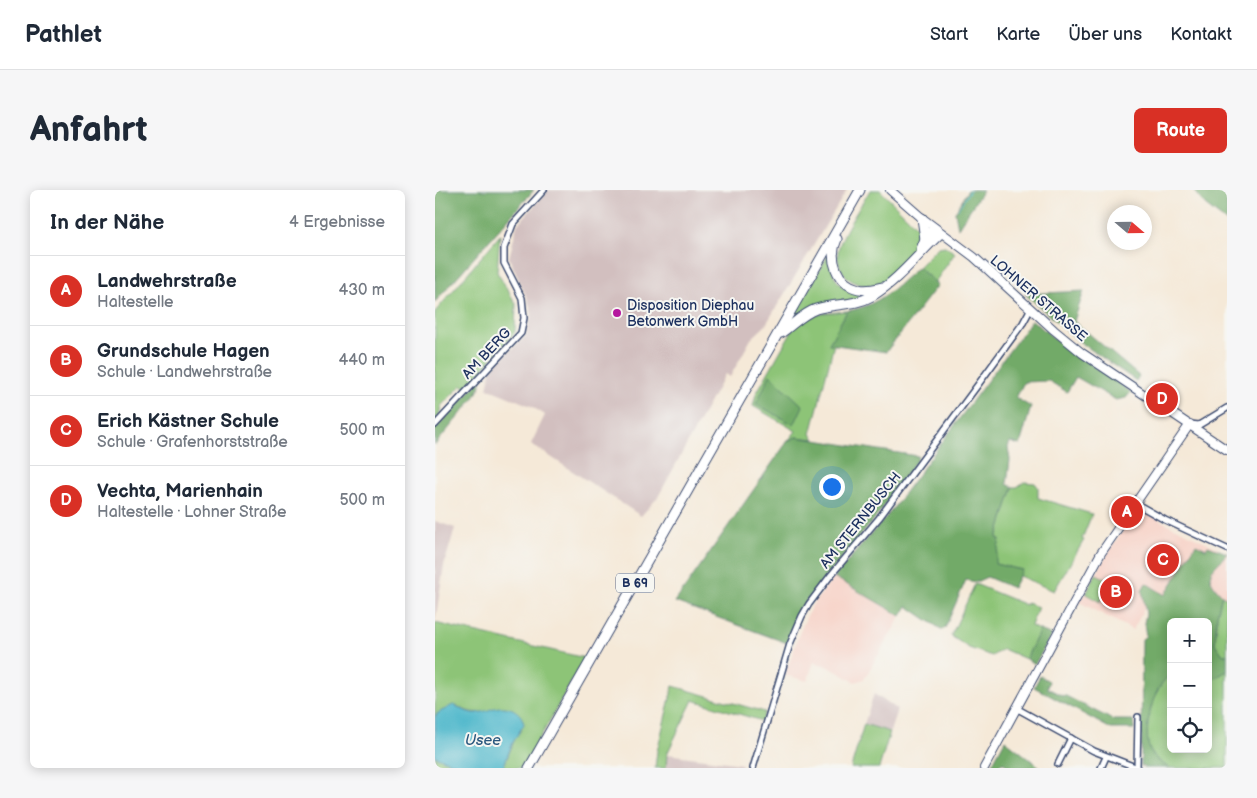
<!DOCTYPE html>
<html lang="de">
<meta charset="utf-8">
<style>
:root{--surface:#fff;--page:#f6f6f7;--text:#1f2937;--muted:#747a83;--line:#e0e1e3;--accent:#d93025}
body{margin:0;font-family:"Balsamiq Sans",sans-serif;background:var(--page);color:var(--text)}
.controls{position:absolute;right:15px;bottom:15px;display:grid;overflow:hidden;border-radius:8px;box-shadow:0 2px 12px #0003}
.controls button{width:45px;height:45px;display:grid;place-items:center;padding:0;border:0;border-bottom:1px solid var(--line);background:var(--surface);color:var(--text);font:25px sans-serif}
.compass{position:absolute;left:672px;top:15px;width:45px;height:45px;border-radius:50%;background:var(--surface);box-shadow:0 2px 12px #0003;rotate:110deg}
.you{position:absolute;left:396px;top:296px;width:18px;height:18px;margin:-12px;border:4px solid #fff;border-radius:50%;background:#1a73e8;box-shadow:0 0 0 8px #1a73e833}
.badge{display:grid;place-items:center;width:32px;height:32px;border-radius:50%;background:var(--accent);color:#fff;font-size:16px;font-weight:700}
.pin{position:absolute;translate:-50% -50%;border:2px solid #fff;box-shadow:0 1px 5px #0006}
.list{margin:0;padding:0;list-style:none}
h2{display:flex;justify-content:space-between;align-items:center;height:65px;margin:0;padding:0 20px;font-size:21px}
h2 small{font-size:16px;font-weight:400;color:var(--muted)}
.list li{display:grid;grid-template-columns:32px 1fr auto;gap:15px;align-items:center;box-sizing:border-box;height:70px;padding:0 20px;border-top:1px solid var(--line)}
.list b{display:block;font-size:19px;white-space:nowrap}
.list p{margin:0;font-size:16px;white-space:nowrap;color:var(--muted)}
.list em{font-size:16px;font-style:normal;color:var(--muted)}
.icon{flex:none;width:28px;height:28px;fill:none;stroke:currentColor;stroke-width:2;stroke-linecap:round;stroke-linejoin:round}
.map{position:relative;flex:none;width:792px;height:578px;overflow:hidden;border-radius:8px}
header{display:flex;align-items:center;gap:30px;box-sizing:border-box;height:70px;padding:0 25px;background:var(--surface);border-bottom:1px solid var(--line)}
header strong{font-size:24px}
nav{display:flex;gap:28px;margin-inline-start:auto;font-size:18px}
.intro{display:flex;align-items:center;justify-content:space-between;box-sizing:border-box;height:120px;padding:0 30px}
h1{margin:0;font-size:35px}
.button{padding:12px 22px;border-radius:8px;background:var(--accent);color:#fff;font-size:18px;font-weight:700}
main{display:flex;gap:30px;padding:0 30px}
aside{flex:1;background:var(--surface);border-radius:8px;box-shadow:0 2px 12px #0003}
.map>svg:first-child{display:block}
</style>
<header>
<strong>Pathlet</strong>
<nav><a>Start</a><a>Karte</a><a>Über uns</a><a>Kontakt</a></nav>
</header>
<div class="intro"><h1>Anfahrt</h1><a class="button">Route</a></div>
<main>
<aside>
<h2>In der Nähe<small>4 Ergebnisse</small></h2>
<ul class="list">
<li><span class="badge">A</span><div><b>Landwehrstraße</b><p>Haltestelle</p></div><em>430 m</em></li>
<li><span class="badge">B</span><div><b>Grundschule Hagen</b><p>Schule · Landwehrstraße</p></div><em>440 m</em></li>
<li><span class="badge">C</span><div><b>Erich Kästner Schule</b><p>Schule · Grafenhorststraße</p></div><em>500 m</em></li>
<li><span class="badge">D</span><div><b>Vechta, Marienhain</b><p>Haltestelle · Lohner Straße</p></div><em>500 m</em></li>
</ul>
</aside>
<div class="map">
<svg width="792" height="578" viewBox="0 0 792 578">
<rect width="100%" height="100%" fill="#f6f6f2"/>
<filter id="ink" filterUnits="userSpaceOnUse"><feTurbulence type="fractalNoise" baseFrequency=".02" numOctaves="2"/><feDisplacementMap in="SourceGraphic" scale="10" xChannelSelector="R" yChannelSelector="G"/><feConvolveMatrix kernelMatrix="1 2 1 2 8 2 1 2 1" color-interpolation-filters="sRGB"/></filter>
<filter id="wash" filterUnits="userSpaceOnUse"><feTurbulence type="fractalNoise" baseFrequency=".0096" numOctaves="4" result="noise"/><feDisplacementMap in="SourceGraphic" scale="20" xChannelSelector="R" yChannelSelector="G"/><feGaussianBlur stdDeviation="1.12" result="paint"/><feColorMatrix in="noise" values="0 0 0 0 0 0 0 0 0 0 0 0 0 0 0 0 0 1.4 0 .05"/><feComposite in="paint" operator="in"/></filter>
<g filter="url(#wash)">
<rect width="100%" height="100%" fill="#f5e9d8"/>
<!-- built -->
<g fill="#f7d1c6">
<path d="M702,319L708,320L730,333L783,358L732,405H716L698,440L644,412L652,401L673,363Z"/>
<path d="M792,364V408L787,405L778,396L775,387L776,379Z"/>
<path d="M399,387L466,426L429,489L420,492L394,477L379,472L372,491L350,485L366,439L376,417Z"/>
</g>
<!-- industrial -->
<g fill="#d2bfbf">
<path d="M114,0H412L330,136L316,149L295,187L290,184L223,307L206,326L96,254L110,225L96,216L52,198L57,178L91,146L97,124L93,110L74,68L82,35Z"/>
<path d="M0,331L20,338L9,375L0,432Z"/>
<path d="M439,504L462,519L455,542L429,534Z"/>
<path d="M232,564L307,574L306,578H231Z"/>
</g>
<!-- green -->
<g fill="#8dc477" stroke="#547a6a">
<path d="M435,0H445L485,40C485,43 486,47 485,51C482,65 453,93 439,95C419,99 400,82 403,61C406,44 426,16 435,0Z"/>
<path d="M65,45L62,82L81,114L80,142L31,198L27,195L6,216L4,226L0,231V122Z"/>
<path d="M510,56L520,63L500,92L483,77L503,57Z"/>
<path d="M395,62C397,92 404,101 434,105L354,132Z"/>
<path d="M412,121L395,153L399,154L376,244L380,249L361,247L352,252L361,241L318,216L321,204L359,137L372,128L389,123Z"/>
<path d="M589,292L600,293L603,297V308L657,324L647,349L649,350L619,401L584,386L587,380L559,374L565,349L562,348L578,297H582Z"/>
<path d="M661,384L676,391L665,412L651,404Z"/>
<path d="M540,394L591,415L592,413L603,417L596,436L605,440L591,469L568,459L557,466L534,458L516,446Z"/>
<path d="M787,405L792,408V465H788L780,454L782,425Z"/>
<path d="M0,433L150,468L88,578H68L81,546L87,539L60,518C47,525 34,524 22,516L3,523L0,527Z"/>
<path d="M792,481V578H734C728,574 718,567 714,560C707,542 718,493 736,485V559H773V489H777Z"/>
<path d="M238,496L330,522L327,531L258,510L232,564L231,578H220L222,561Z"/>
<path d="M429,534L455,542L444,578H416Z"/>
<path d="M0,566L29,578H0Z"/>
</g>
<!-- forest -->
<g fill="#72aa68" stroke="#466c63">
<path d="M0,0H99L0,112Z"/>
<path d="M533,0H548L523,38L520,22Z"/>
<path d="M758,0H792V32L770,15Z"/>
<path d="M483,77L503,95L451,162L394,154L412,121C444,116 460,97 483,77Z"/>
<path d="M649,101L639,131L704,186L701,191L645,152L590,104Z"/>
<path d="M597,130L625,153L696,202L691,208L681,210L641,187L632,202L614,191L589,192L581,208L596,217L585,255L575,252L573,257L575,270L572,294L578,297L562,348L565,349L560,374L587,380L578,398L552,387L541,392L531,390L510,438L507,440L472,416L466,426L399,387L457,320Z"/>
<path d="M335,185L368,216L359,235L321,214Z"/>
<path d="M45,190L46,195L39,208L0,255V239Z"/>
<path d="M361,247L483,266L482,270L441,327L372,410L365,422L352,453L240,412L352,252Z"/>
<path d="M761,354L771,359L773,356L792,363C778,382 765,382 787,405L782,425L780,454L788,465H792V481L777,490L773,489V432H736V485C718,494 707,542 715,560C718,567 728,574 734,578H711L706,576L707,449L711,446L709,433L711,424L707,400L711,393L730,405Z"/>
<path d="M605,440L617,445L600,474L591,469Z"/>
<path d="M605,486L614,491L612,498L628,506L629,505L678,530H698L699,539H676L599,497Z"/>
<path d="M570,550L606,578H590L588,577L587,578H576L567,572L563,578H555Z"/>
</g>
<!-- water -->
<path fill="#4db7cb" stroke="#347394" d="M18,515C25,517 30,522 37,523C48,524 55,518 65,517C76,516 87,522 89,534L77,554L68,578H29L0,566V527L3,523Z"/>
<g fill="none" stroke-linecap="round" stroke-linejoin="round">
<!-- stream -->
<path stroke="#4db7cb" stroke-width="1" d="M523,19L535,0"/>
</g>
</g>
<g filter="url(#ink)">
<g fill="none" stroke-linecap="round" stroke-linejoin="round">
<!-- street casing -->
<g stroke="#3c4b70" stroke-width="8">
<g id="street">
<path d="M755,234L764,235L792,218"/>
<path d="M0,235L86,143L89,128L87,108L69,73V58L78,34L109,0"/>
<path d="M700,313L730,330L792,359"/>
<path d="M581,518L659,561L703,578"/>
<path d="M623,574L636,548"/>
<path d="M318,578L355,454L367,426L374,414L396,385L444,328L542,196L588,133L595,120"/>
<path d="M666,578L671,567"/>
<path d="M702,578L703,527"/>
</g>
</g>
<!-- secondary casing -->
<g stroke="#3c4b70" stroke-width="10">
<g id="secondary">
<path d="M455,0L487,28L539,67L619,140L647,163L792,260"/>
<path d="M549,578L666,363L755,234"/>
</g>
</g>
<!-- primary casing -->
<g stroke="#3c4b70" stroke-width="11">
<g id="primary">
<path d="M487,28L490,49"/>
<path d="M402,49C393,68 401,94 424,99C432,101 439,99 447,97"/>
<path d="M486,59L490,49L499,38"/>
<path d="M346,143C358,135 367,124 381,119C400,113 420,116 437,106C464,90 484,63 506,43"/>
<path d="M94,578L425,0"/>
</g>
</g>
<!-- street -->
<use href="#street" stroke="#fff" stroke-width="5"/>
<!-- secondary -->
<use href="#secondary" stroke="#fff" stroke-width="8"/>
<!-- primary -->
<use href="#primary" stroke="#fff" stroke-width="9"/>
</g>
</g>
<!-- markers -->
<circle fill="#b5179e" stroke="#f6f6f2" stroke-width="2" cx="182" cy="123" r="5"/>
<g text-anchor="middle" stroke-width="4" stroke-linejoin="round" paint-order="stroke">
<!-- shield labels -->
<rect fill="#f6f6f2" stroke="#5d6b8a" stroke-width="1" x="181" y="383.5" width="38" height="19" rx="4"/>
<g font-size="12" font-weight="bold" fill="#1b2f5e">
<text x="200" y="397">B 69</text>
</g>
<!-- street labels -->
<g font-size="14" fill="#1b2f5e" stroke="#f6f6f2">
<text transform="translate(604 108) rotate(41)" y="5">LOHNER STRASSE</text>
<text transform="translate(51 163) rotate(-47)" y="5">AM BERG</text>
<text transform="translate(425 330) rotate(-51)" y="5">AM STERNBUSCH</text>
</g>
<!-- poi labels -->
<g font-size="14" fill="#1b2f5e" stroke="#f6f6f2" text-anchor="start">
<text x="192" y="120">Disposition Diephau<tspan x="192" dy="16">Betonwerk GmbH</tspan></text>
</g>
<!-- water labels -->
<g font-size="15" font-style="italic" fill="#2a587f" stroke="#f6f6f2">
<text x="48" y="555">Usee</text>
</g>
</g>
</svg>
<div class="controls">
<button>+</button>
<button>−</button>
<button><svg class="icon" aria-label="locate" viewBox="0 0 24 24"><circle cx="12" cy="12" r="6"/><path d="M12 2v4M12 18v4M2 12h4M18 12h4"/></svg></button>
</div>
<svg class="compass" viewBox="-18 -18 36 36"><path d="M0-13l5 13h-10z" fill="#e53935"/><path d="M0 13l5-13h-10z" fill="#747a83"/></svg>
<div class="you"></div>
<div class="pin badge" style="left:692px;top:322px">A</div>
<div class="pin badge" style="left:681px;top:402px">B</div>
<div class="pin badge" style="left:728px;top:370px">C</div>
<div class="pin badge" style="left:727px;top:209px">D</div>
</div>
</main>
